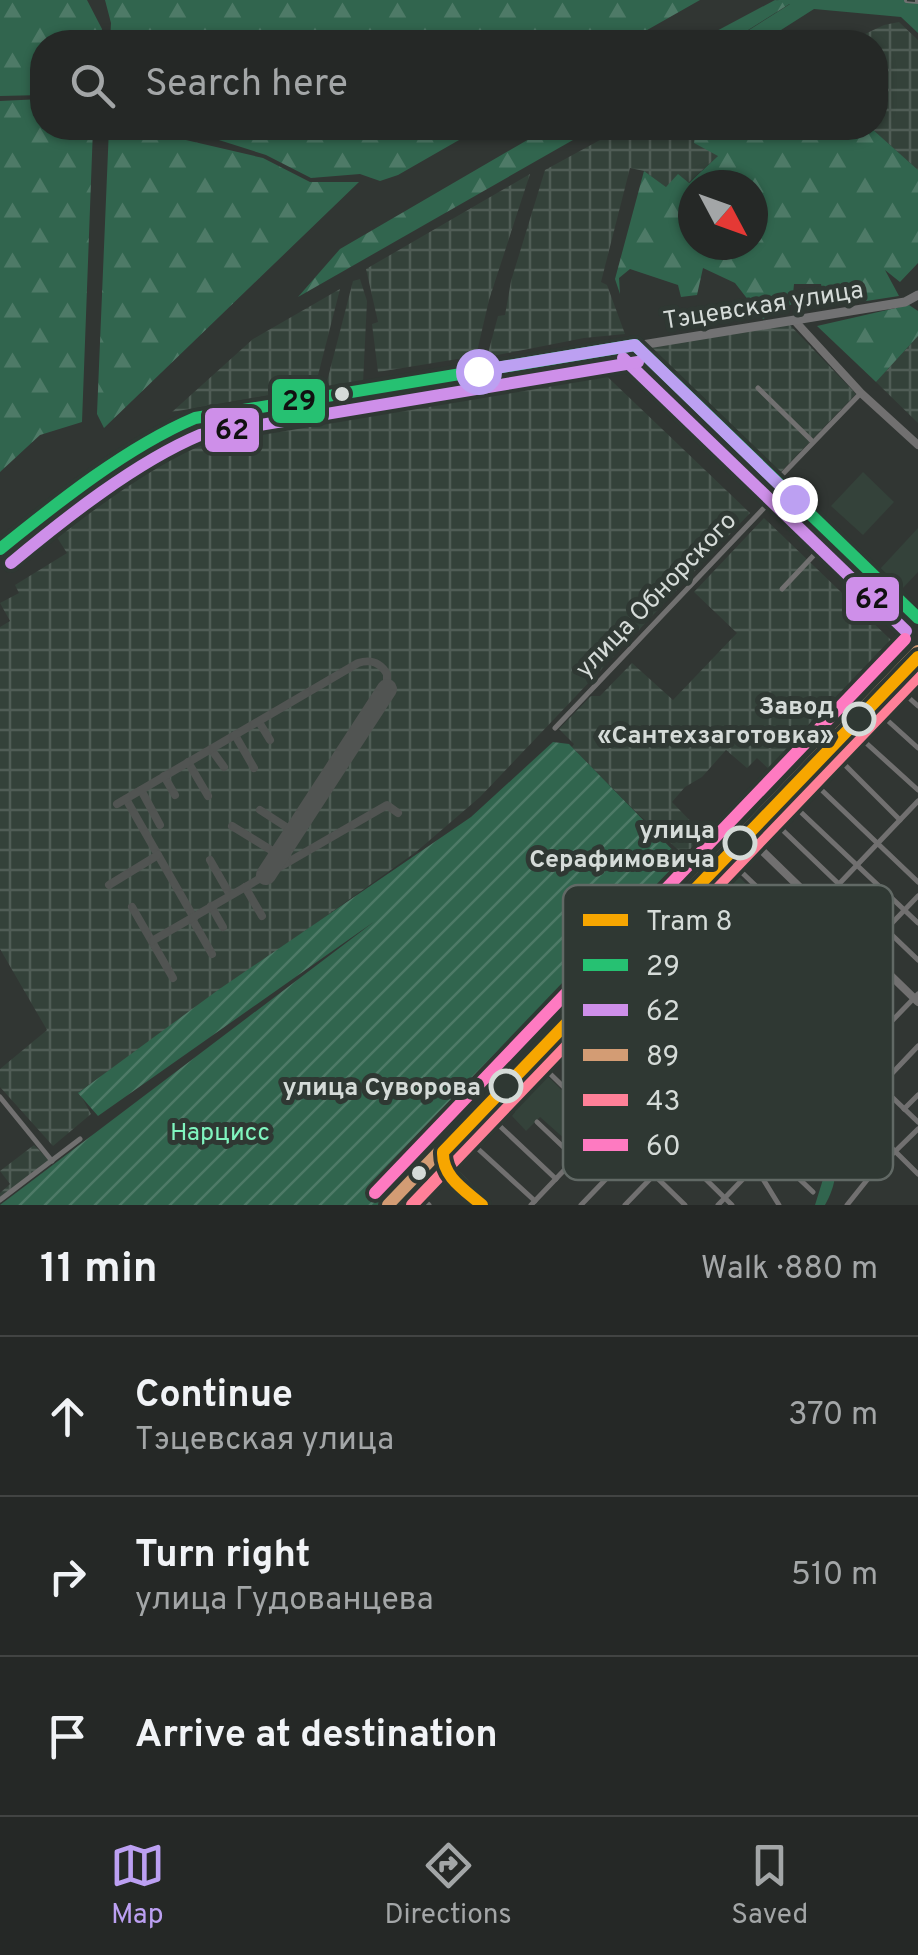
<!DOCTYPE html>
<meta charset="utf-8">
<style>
:root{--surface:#252826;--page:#2d302e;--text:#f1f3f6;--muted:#a3a6a7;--line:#424443;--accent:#bca0f2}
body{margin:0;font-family:Overpass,sans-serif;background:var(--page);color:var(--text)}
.compass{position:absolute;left:678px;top:170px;width:90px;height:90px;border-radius:50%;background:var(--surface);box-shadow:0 2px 8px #0004;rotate:131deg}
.stop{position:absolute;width:30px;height:30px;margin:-22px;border:8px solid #bca0f2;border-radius:50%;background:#fff}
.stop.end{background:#bca0f2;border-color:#fff;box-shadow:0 2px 10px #0008}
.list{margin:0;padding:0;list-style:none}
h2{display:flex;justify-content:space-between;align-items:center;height:130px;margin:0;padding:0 40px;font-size:42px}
h2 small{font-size:32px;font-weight:400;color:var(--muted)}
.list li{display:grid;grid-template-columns:65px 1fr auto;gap:30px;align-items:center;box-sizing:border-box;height:160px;padding:0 40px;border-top:2px solid var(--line)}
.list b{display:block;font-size:38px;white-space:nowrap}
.list p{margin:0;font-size:32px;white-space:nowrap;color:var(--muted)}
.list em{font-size:32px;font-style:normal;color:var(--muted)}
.icon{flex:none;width:55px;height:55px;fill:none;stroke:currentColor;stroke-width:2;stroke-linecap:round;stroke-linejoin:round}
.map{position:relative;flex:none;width:918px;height:1205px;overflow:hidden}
.search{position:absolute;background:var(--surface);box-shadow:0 2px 8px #0004;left:30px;right:30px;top:30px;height:110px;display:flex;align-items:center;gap:25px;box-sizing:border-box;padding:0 35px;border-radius:40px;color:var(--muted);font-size:38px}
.sheet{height:610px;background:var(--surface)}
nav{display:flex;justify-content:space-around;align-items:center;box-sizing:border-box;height:140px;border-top:2px solid var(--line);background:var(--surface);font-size:28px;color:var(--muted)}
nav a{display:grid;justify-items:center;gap:5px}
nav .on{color:var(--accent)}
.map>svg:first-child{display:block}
</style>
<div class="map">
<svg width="918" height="1205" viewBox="0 0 918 1205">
<defs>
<pattern id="industrial-grid" width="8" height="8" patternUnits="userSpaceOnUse" patternTransform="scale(2.5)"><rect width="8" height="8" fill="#34423a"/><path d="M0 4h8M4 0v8" fill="none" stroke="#505d56"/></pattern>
<pattern id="forest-firs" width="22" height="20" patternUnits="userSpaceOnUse" patternTransform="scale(2.5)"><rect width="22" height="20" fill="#31654e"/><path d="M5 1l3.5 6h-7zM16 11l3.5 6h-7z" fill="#4e7a67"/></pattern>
<pattern id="garden-furrows" width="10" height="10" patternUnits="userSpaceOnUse" patternTransform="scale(2.5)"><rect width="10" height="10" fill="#31654e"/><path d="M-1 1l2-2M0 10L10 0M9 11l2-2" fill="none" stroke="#4e7a67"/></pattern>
</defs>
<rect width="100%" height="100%" fill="#313633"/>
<!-- built -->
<g fill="#34423a">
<path d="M863,472L894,502L863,535L831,506Z"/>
<path d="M918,528V572L902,589L880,569Z"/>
<path d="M730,868L781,917L748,951L698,902Z"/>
<path d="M538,1067L590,1117L567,1141L540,1117L526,1131L512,1116L515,1112L505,1102Z"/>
</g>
<!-- industrial -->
<g fill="url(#industrial-grid)">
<path d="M899,22L918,40V170L871,128H876V42H848L884,25Z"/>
<path d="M622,128H696L694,143L719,155L688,183L666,187L644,171L630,168L601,282L607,285L625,334L584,338L487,357L498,316L505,315L511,281L545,170Z"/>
<path d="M530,174L489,300L476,356L378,372L372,324L378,322L366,269Z"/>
<path d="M360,279L367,301L363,383L325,389L353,281Z"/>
<path d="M340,289L315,387L172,412L253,339Z"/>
<path d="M789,324L856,394L775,478L651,356V351L654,347Z"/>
<path d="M918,336V423L876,382Z"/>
<path d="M592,362L750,513L480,797L416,852L79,1092L91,1114L53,1146L0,1087V1069L47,1030L0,949V627L10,621L0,603L19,593L15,585L67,553L47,522L178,431L405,390Z"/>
<path d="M764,518L891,640L868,664L829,719L819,713L801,733L808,741L784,766L773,773L757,758L747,768L726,750L702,777L685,787L672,802L703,834L685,856L636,812L572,747L574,744L559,729L591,696H600L632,663L673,700L737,633L694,592Z"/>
<path d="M34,1145L50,1161L0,1199V1193L10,1184L0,1171Z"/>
</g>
<!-- grass -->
<g fill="#31654e">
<path d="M775,0H918V33L901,17L814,9L770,37L775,42H730L790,4Z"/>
<path d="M760,1022C784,1064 825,1121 834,1168C837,1180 831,1194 825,1205H815L824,1176L823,1157L810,1139Z"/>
</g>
<!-- forest -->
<g fill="url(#forest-firs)" fill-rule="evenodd">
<path d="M0,0H87L102,29L100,42H42V95L0,96Z"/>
<path d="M105,0H700L626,42H110L111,23Z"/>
<path d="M775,0L791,3L729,42H696Z"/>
<path d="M42,99V128H93L82,422L40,435L0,472V101Z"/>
<path d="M109,128H134L263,158L310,182H359L104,428L97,414Z"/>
<path d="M181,128H480L398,175L380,181L360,174L311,178L266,155Z"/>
<path d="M548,128H594L298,297L340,249Z"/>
<path d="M696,128H871L918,170V263L900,282L885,270L899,296L827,307L821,284H794L792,304L763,319L735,283L703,268L697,295L681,297L678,285L630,269L619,278L620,294L615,279L644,171L666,187L678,174L689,183L718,156L694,143ZM693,185H753V245H693Z"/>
<path d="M909,305L918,311V336L876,382L817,326Z"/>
</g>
<!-- garden -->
<path fill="url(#garden-furrows)" d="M553,742L569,744L696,874L380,1205H0L375,921L98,1116L78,1093L218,990L471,817Z"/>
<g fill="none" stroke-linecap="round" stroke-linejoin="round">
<!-- taxiway -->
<g stroke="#515452" stroke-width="8">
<path d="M259,722L270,740"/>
<path d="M235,735L254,768"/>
<path d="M211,749L224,767"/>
<path d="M188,762L208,796"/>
<path d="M164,776L175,795"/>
<path d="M141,790L160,825"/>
<path d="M126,799L194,918"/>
<path d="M117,804L358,663C371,659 380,662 387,674V689"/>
<path d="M260,810L294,832"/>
<path d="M232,826L279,855"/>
<path d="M210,860L230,895"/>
<path d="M109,885L158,855"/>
<path d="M245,887L262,916"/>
<path d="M211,906L223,927"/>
<path d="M132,907L173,978"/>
<path d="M192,919L212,954"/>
<path d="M152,941L387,805L398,813"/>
</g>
<!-- runway -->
<path stroke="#515452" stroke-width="20" d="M266,875L387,689"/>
<!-- minor -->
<g stroke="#717070" stroke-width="5">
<path d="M758,388L813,442"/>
<path d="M777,480L861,393"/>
<path d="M782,589L832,536"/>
<path d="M898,688L918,706"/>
<path d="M876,710L918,748"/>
<path d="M555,728L783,488"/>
<path d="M854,732L918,790"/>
<path d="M833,753L900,820"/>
<path d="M809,778L918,882"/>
<path d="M788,800L918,923"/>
<path d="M770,818L918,960"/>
<path d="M730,861L788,917"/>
<path d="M689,903L918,1122"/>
<path d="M666,927L754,1010"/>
<path d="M818,947L799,968L873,1039"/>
<path d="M646,948L783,1082L787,1098"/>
<path d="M623,972L820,1158"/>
<path d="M605,994L813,1192"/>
<path d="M579,1018L746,1175"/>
<path d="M893,1018L798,927L918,801"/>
<path d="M774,1028L783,1037L918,896"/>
<path d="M561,1037L732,1205"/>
<path d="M537,1061L685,1205"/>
<path d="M809,1066L918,1174"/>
<path d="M881,1085L918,1046"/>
<path d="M829,1086L918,994"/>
<path d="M0,1097L52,1161"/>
<path d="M904,1109L918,1095"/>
<path d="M487,1114L556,1179"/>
<path d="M537,1122L576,1159"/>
<path d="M823,1125L871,1175"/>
<path d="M465,1137L535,1201"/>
<path d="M755,1166L779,1205"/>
<path d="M413,1191L429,1205"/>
<path d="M0,1200L80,1139"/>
<path d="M531,1205L772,952"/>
<path d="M581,1205L631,1153"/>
<path d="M625,1205L763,1062"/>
<path d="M718,1205L790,1130"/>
<path d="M847,1205L871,1175L918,1129"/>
</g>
<!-- tertiary -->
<g stroke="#717070" stroke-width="8">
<path d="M794,320L861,393L918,445"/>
<path d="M635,345L918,618"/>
<path d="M749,838L918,1002"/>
<path d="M439,1162L445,1163L487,1205"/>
</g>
<!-- secondary -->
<g stroke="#727273" stroke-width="9">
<path d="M0,549L44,513L167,430L195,418L905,302L918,295"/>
<path d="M388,1205L918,651"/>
<path d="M400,1205L918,664"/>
</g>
<!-- rail casing -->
<g stroke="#717272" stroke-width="6">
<path id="rail" d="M907,0L918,1"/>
</g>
<!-- rail -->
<use href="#rail" stroke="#2f3833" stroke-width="2.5" stroke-dasharray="8" stroke-linecap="butt"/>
<!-- bus-1 casing -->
<g stroke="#2f3833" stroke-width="20">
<g id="bus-1">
<path d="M635,345L918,618"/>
<path d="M0,549C58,502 127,447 195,418L635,345"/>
</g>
</g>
<!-- bus-2 casing -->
<g stroke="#2f3833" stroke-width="20">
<g id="bus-2">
<path d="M623,358L906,631"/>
<path d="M11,563C65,518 136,462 200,435L638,362"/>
</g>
</g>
<!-- bus-3 casing -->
<g stroke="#2f3833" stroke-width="20">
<path id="bus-3" d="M388,1205L918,651"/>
</g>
<!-- bus-4 casing -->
<g stroke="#2f3833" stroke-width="20">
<path id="bus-4" d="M412,1205L918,676"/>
</g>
<!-- bus-5 casing -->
<g stroke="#2f3833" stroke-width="20">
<path id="bus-5" d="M375,1193L905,639"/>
</g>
<!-- bus-1 -->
<use href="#bus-1" stroke="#26c172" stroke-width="12"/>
<!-- bus-2 -->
<use href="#bus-2" stroke="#ce8fe9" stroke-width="12"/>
<!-- bus-3 -->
<use href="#bus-3" stroke="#d39c74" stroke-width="12"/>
<!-- bus-4 -->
<use href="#bus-4" stroke="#ff8098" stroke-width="12"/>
<!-- bus-5 -->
<use href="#bus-5" stroke="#fe7ac1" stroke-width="12"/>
<!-- tram-1 casing -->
<g stroke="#2f3833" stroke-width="20">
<path id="tram-1" d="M482,1205C465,1190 442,1177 443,1152L918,657"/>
</g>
<!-- tram-1 -->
<use href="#tram-1" stroke="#f7a600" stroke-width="12"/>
</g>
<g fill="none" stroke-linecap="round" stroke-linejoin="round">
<!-- route -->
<path stroke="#bca0f2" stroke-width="12" d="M478,371L635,345L794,499"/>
</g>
<!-- markers -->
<g fill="#d5dbd8" stroke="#2f3833" stroke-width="4">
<circle cx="342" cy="394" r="9"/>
<circle cx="419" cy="1173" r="9"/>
</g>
<g fill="#2f3833" stroke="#d5dbd8" stroke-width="5">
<circle cx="859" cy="719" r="15"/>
<circle cx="740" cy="843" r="15"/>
<circle cx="506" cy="1086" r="15"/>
</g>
<g text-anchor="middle" stroke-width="10" stroke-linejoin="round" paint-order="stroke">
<!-- street labels -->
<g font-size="25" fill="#d5dbd8" stroke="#2f3833">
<text transform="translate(763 304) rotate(-9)" y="9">Тэцевская улица</text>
<text transform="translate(655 594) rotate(-46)" y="9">улица Обнорского</text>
</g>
<!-- stop labels -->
<g font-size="25" font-weight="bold" fill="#d5dbd8" stroke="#2f3833" text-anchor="end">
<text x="834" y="714">Завод<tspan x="834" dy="29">«Сантехзаготовка»</tspan></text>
<text x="715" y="838">улица<tspan x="715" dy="29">Серафимовича</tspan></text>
<text x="481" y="1095">улица Суворова</text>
</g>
<!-- park labels -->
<g font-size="25" fill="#80f5bf" stroke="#2f3833">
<text x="220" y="1140">Нарцисс</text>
</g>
</g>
<!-- legend -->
<rect x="563" y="885" width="330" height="295" rx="15" fill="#2f3833" stroke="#616965" stroke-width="2.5"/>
<rect x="583" y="914" width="45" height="12" fill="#f7a600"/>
<rect x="583" y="959" width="45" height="12" fill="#26c172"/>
<rect x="583" y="1004" width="45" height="12" fill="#ce8fe9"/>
<rect x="583" y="1049" width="45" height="12" fill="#d39c74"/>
<rect x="583" y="1094" width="45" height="12" fill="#ff8098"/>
<rect x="583" y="1139" width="45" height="12" fill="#fe7ac1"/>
<g font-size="28" fill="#d5dbd8">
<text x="646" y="930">Tram 8</text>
<text x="646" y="975">29</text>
<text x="646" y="1020">62</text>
<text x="646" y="1065">89</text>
<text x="646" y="1110">43</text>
<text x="646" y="1155">60</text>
</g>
<g stroke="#2f3833" stroke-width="4">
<rect x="270" y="377" width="57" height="48" rx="10" fill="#26c172"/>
<rect x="203" y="406" width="58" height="48" rx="10" fill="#ce8fe9"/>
<rect x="844" y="575" width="57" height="48" rx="10" fill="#ce8fe9"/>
</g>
<g font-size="28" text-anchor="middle" font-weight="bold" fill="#111">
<text x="299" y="410">29</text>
<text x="232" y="439">62</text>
<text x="872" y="608">62</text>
</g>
</svg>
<svg class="compass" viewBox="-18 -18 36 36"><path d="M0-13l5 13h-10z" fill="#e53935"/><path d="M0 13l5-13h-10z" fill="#a3a6a7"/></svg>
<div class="stop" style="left:478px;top:371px"></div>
<div class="stop end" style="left:794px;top:499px"></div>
<div class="search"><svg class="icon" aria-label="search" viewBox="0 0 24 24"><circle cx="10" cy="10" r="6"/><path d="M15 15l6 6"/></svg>Search here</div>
</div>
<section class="sheet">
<h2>11 min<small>Walk · 880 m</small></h2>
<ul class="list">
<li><svg class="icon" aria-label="ahead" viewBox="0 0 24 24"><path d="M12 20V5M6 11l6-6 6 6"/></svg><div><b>Continue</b><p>Тэцевская улица</p></div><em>370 m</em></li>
<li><svg class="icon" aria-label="right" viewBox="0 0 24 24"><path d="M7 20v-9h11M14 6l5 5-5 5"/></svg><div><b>Turn right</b><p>улица Гудованцева</p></div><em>510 m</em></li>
<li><svg class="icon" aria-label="arrive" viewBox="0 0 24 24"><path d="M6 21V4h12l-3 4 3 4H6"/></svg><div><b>Arrive at destination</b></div></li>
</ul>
</section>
<nav>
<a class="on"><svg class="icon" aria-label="map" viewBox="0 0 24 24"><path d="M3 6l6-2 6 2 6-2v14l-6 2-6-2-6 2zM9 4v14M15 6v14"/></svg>Map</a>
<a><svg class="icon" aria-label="directions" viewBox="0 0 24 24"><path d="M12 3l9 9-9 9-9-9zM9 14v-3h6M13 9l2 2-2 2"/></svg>Directions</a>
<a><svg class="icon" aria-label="saved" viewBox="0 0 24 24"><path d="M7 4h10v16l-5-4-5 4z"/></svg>Saved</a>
</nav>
